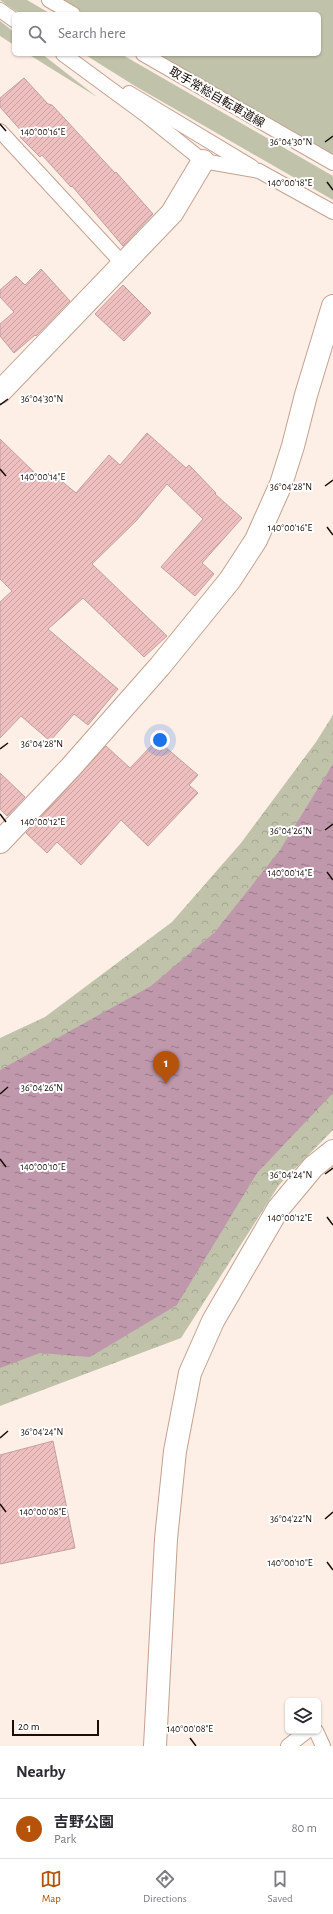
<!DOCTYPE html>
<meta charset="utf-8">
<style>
:root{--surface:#fff;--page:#f2f2f3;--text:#2b2b33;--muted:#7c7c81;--line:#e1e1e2;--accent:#b45309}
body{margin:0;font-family:"Alegreya Sans","Noto Sans JP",sans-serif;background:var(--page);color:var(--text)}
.controls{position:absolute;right:12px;bottom:12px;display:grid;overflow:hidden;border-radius:6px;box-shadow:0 1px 3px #0004}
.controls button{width:36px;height:36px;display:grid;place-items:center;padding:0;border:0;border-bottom:1px solid var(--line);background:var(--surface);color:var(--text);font:20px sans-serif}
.scale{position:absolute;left:12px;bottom:10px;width:87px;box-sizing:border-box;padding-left:4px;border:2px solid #1a0e08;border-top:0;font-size:11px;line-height:14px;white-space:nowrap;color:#1a0e08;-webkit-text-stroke:3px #fff;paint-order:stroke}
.you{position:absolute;left:160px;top:740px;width:14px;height:14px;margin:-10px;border:3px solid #fff;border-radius:50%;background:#1a73e8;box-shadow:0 0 0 6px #1a73e833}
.badge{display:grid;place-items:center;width:26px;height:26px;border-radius:50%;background:var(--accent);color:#fff;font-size:13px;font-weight:700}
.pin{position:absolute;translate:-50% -33px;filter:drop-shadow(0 1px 2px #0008)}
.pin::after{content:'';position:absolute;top:21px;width:14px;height:12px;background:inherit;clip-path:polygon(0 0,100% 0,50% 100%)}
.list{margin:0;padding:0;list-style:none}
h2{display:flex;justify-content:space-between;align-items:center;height:52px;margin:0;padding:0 16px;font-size:17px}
h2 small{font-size:13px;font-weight:400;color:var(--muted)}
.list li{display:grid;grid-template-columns:26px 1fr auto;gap:12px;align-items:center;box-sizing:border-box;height:60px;padding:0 16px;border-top:1px solid var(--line)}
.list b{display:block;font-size:15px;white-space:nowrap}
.list p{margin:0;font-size:13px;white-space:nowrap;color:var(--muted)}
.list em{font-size:13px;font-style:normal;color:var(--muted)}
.icon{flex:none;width:22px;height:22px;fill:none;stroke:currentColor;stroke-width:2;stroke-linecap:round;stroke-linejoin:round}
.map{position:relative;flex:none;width:333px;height:1746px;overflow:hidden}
.search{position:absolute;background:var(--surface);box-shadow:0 1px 3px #0004;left:12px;right:12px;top:12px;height:44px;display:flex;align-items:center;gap:10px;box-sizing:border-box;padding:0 14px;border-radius:6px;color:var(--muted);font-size:15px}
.sheet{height:112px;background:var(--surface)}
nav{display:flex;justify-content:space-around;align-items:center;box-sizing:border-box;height:56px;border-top:1px solid var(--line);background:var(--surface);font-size:11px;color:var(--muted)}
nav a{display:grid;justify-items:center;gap:2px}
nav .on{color:var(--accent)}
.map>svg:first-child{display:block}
</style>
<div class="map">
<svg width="333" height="1746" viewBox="0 0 333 1746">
<defs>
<pattern id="park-crowns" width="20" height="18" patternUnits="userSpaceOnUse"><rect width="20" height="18" fill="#c0c2aa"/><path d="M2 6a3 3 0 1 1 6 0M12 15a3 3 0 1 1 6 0" fill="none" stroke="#a4a691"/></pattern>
<pattern id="water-ripples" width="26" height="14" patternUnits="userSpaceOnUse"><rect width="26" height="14" fill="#bf98ac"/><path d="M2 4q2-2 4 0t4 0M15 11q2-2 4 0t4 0" fill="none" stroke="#9a7a8a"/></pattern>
<pattern id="building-hatch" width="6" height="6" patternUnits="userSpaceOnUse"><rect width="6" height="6" fill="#edbfbf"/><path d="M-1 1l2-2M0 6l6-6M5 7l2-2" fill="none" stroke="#cba3a3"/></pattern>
</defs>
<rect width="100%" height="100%" fill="#fdeee6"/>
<!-- green -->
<g fill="#c0c2aa">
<path d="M0,0H27L51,14H20Z"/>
<path d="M60,0H333V156L154,54H319V14H84Z"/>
<path d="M0,21L14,32V45L0,36Z"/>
<path d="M28,54H42L97,97Z"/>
<path d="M84,54H121L333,176V200L135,86Z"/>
</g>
<!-- park -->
<path fill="url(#park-crowns)" d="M333,715V1130L279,1185L181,1338L0,1406V1038L45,1017L172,922L241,843L316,742Z"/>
<!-- water -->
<path fill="url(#water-ripples)" d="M333,764V1093L257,1173L177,1305L90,1357L40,1353L0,1368V1070L151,986L215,932L280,850Z"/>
<!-- building -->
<g fill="url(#building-hatch)" stroke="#c69e9e">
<path d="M24,78L48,104L52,105L115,173L116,172L153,214L123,246L72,186L71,187L42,155L40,157L20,137L24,134L0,107V98Z"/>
<path d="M41,269L70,301L36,336L35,335L14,353L0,336V324L14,312L0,297V290L16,276L25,285Z"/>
<path d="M123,285L151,313L124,341L95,314Z"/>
<path d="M147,433L186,468L189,465L216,493L215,494L242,518L202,563L214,574L195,596L161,567L203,519L167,484L136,521L92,564L167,636L144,657L83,598L48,629L118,689L88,725L74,714L50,741L21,716L0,738V602L12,591L0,579V439L42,480L49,471L76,493L109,455L120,465Z"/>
<path d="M157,740L198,775L189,785L198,793L148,846L121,820L81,865L57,842L47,853L26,833L106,746L130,768Z"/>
<path d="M0,773L25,797L7,816L0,809Z"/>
<path d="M53,1441L75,1548L0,1564V1455Z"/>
</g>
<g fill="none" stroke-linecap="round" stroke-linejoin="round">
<!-- lane casing -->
<g stroke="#c4a290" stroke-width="16">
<g id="lane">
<path d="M49,0L73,14"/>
<path d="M0,10L14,20"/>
<path d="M63,54L146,115L203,161L259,171L333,212"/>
<path d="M143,54L333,163"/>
<path d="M129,93L252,167"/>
<path d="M0,131L123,264"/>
<path d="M316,1731L323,1746"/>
<path d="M288,1746L307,1731"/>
</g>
</g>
<!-- street casing -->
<g stroke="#c4a290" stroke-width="24">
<g id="street">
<path d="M0,392L172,213L203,161"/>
<path d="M0,842L71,767L160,666L230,580L256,540L281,484L293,446L306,395L333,306"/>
<path d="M155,1746L166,1539L175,1451L190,1373L213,1321L278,1209L313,1167L333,1151"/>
</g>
</g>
<!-- lane -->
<use href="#lane" stroke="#fff" stroke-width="14"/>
<!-- street -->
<use href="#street" stroke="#fff" stroke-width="22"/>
</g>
<!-- ticks -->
<path fill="none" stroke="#1a0e08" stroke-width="1.5" d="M0,124L6,131M325,142L333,136M327,182L333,190M0,405L8,399M0,469L6,476M325,486L333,480M327,527L333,535M0,749L8,743M0,814L6,822M325,830L333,824M327,872L333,880M0,1094L8,1087M0,1159L6,1167M325,1174L333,1168M327,1217L333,1225M0,1438L8,1431M0,1504L6,1512M325,1519L333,1512M327,1562L333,1570M190,1738L196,1746"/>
<g text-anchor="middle" stroke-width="4" stroke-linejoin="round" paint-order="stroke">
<!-- street labels -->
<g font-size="12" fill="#1a0e08" stroke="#fff">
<text transform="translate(217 97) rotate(30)" y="4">取手常総自転車道線</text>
</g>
</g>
<g font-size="10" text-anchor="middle" fill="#1a0e08" stroke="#fff" stroke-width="4" stroke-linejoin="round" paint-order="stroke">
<text x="43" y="135">140°00'16"E</text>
<text x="291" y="145">36°04'30"N</text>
<text x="290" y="186">140°00'18"E</text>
<text x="42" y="402">36°04'30"N</text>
<text x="43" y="480">140°00'14"E</text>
<text x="291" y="490">36°04'28"N</text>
<text x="290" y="531">140°00'16"E</text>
<text x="42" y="747">36°04'28"N</text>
<text x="43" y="825">140°00'12"E</text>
<text x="291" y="834">36°04'26"N</text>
<text x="290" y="876">140°00'14"E</text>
<text x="42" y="1091">36°04'26"N</text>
<text x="43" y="1170">140°00'10"E</text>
<text x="291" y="1178">36°04'24"N</text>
<text x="290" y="1221">140°00'12"E</text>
<text x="42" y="1435">36°04'24"N</text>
<text x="43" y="1515">140°00'08"E</text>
<text x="291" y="1522">36°04'22"N</text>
<text x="290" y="1566">140°00'10"E</text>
<text x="190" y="1732">140°00'08"E</text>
</g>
</svg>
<div class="controls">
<button><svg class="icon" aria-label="layers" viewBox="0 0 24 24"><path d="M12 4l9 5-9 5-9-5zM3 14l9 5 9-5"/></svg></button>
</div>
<div class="scale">20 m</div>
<div class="you"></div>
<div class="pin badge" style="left:166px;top:1084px">1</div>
<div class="search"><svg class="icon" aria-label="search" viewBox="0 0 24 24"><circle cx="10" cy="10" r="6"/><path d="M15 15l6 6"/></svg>Search here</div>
</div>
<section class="sheet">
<h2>Nearby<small></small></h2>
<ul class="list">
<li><span class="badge">1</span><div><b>吉野公園</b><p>Park</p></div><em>80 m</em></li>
</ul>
</section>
<nav>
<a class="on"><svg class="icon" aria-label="map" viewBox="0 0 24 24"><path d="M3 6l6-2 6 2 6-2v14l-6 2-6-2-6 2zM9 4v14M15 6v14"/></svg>Map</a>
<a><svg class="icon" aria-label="directions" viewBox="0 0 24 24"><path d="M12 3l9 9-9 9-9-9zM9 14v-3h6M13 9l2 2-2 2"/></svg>Directions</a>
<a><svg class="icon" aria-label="saved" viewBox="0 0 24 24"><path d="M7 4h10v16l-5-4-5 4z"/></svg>Saved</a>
</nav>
